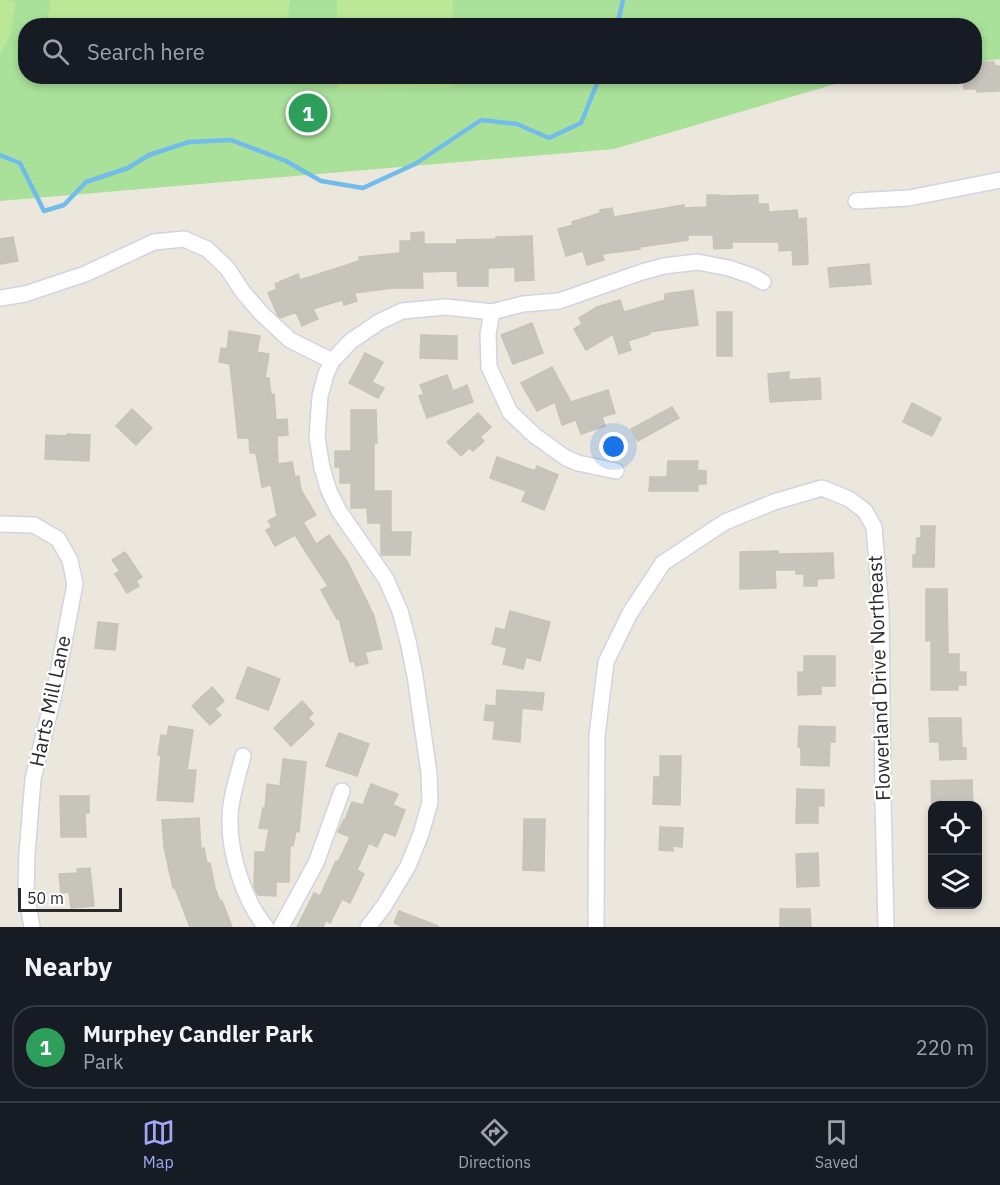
<!DOCTYPE html>
<style>
:root{--surface:#171b24;--page:#242831;--text:#f1f3f6;--muted:#9ea1a6;--line:#363941;--accent:#a1a7f6}
body{margin:0;font-family:"IBM Plex Sans",sans-serif;background:var(--page);color:var(--text)}
.controls{position:absolute;right:18px;bottom:18px;display:grid;overflow:hidden;border-radius:12px;box-shadow:0 3px 9px #0003}
.controls button{width:54px;height:54px;display:grid;place-items:center;padding:0;border:0;border-bottom:2px solid var(--line);background:var(--surface);color:var(--text);font:30px sans-serif}
.scale{position:absolute;left:18px;bottom:15px;width:104px;box-sizing:border-box;padding-left:6px;border:3px solid #2a2a2a;border-top:0;font-size:16px;line-height:21px;white-space:nowrap;color:#2a2a2a;-webkit-text-stroke:4px #fff;paint-order:stroke}
.you{position:absolute;left:614px;top:447px;width:21px;height:21px;margin:-15px;border:4px solid #fff;border-radius:50%;background:#1a73e8;box-shadow:0 0 0 9px #1a73e833}
.badge{display:grid;place-items:center;width:39px;height:39px;border-radius:50%;background:var(--accent);color:#fff;font-size:20px;font-weight:700}
.pin{position:absolute;translate:-50% -50%;border:3px solid #fff;box-shadow:0 2px 6px #0006}
.list{margin:0;padding:0;list-style:none}
h2{display:flex;justify-content:space-between;align-items:center;height:78px;margin:0;padding:0 24px;font-size:26px}
h2 small{font-size:20px;font-weight:400;color:var(--muted)}
.list li{display:grid;grid-template-columns:39px 1fr auto;gap:18px;align-items:center;box-sizing:border-box;height:84px;margin:0 12px 12px;padding:0 12px;border:2px solid var(--line);border-radius:24px}
.list b{display:block;font-size:22px;white-space:nowrap}
.list p{margin:0;font-size:20px;white-space:nowrap;color:var(--muted)}
.list em{font-size:20px;font-style:normal;color:var(--muted)}
.icon{flex:none;width:33px;height:33px;fill:none;stroke:currentColor;stroke-width:2;stroke-linecap:round;stroke-linejoin:round}
.map{position:relative;flex:none;width:1000px;height:927px;overflow:hidden}
.search{position:absolute;background:var(--surface);box-shadow:0 3px 9px #0003;left:18px;right:18px;top:18px;height:66px;display:flex;align-items:center;gap:15px;box-sizing:border-box;padding:0 21px;border-radius:24px;color:var(--muted);font-size:22px}
.sheet{height:174px;background:var(--surface)}
nav{display:flex;justify-content:space-around;align-items:center;box-sizing:border-box;height:84px;border-top:2px solid var(--line);background:var(--surface);font-size:16px;color:var(--muted)}
nav a{display:grid;justify-items:center;gap:3px}
nav .on{color:var(--accent)}
.map>svg:first-child{display:block}
</style>
<div class="map">
<svg width="1000" height="927" viewBox="0 0 1000 927">
<rect width="100%" height="100%" fill="#ece7dc"/>
<!-- green -->
<path fill="#a9e19a" d="M0,0H1000V59L975,62L974,26H26V76L859,77L614,149L0,201Z"/>
<!-- pitch -->
<g fill="#bbe896">
<path d="M0,0H10L16,3L10,36L0,54Z"/>
<path d="M51,0H290L287,25H47Z"/>
<rect x="337" y="0" width="116" height="25"/>
<path d="M338,77H454V87L338,90Z"/>
</g>
<g fill="none" stroke-linecap="round" stroke-linejoin="round">
<!-- stream -->
<g stroke="#72bceb" stroke-width="4.5">
<path d="M617,26L623,0"/>
<path d="M0,155L20,163L44,211L64,205L86,182L128,168L149,155L189,142L231,140L286,161L321,181L363,188L415,164L481,120L517,124L549,138L581,123L600,76"/>
</g>
</g>
<!-- building -->
<g fill="#c7c4bc" stroke="#c7c3b6" stroke-width="1.5">
<path d="M981,62H994L995,66H1000V91L977,92V89H964L963,76H975V68H981Z"/>
<path d="M707,195H720V196L758,195V204H768L769,212L797,210L798,219L806,218L808,264L793,265L792,250L779,251V242H732V248L714,249L713,235H688V240L640,247V249L602,254L604,260L587,265L583,251L566,256L558,229L573,225L572,222L600,213V210L612,208L614,217L684,205V208L707,207Z"/>
<path d="M424,232V244H457V240L496,239V237L532,236L534,280L515,281V267L488,268V286H458L457,271L422,272L423,288H393L354,293L357,301L344,305L342,300L313,309L318,319L302,326L296,312L281,318L278,316L268,293L277,289L275,284L298,274L300,280L359,261V257L400,253V241H411V233Z"/>
<path d="M13,237L18,261L0,264V239Z"/>
<path d="M869,264L871,284L830,287L828,268Z"/>
<path d="M693,290L698,325L649,332L650,334L628,341L631,350L619,354L613,334L586,350L574,329L582,324L579,318L597,307L620,300L624,312L665,300V294Z"/>
<rect x="717" y="312" width="15" height="44"/>
<path d="M532,323L543,353L513,364L501,335Z"/>
<path d="M229,331L260,336L257,352L269,354L265,378H269L271,395L274,394L276,420L287,419L288,435L277,436L278,464L292,462L295,477L299,476L301,490L316,515L303,522L316,544L329,535L348,563L374,616L382,649L365,652L368,663L356,666L354,661L350,662L339,618L337,619L321,590L328,586L295,535L275,546L266,530L272,527L268,521L277,516L271,485L262,487L256,453H250L249,438H238L230,364L219,362L221,348L227,349Z"/>
<path d="M421,335L457,336V359L420,358Z"/>
<path d="M365,353L383,362L372,382L384,388L378,398L349,383Z"/>
<path d="M552,367L571,402L608,390L615,413L602,417L605,426L581,434L576,420L562,425L555,402L537,411L521,383Z"/>
<path d="M789,372V380L820,378L821,399L770,402L768,374Z"/>
<path d="M447,375L453,391L467,385L473,402L427,418L419,396L424,394L420,385Z"/>
<path d="M912,403L941,418L932,436L903,422Z"/>
<path d="M672,407L679,418L638,441L631,429Z"/>
<path d="M132,409L152,428L136,445L116,426Z"/>
<path d="M351,410H376L377,443H374V491H391V532H411L410,555H381V523H368L367,508H351V483H340V467H335V451H351Z"/>
<path d="M478,413L491,427L480,437L484,441L473,451L469,448L461,456L447,442Z"/>
<path d="M67,434L90,435L89,461L45,459L46,435L67,436Z"/>
<path d="M497,457L535,471L537,466L558,475L544,510L522,501L526,491L490,478Z"/>
<path d="M668,461H698L697,470L706,471V484H698V491H649L650,477H667Z"/>
<path d="M921,526H935L934,567H913V555H916L917,538H921Z"/>
<path d="M778,551V554L833,553L834,578L817,579V586H804V574H796V570H775L776,588L740,589V552Z"/>
<path d="M125,552L142,577L136,581L139,586L127,593L115,574L120,571L112,560Z"/>
<path d="M926,589H947L948,654H959V672H966V685H958V690H931V640L926,641Z"/>
<path d="M510,611L550,622L540,661L526,657L523,669L503,664L507,648L492,644L496,628L505,630Z"/>
<path d="M98,622L118,624L115,650L95,648Z"/>
<path d="M804,656H835V686H821V694L798,695V672H804Z"/>
<path d="M248,667L280,679L268,710L236,698Z"/>
<path d="M212,687L224,701L215,709L221,715L210,725L192,706Z"/>
<path d="M497,690L544,693L542,710L522,708L520,742L493,739L495,721L484,720L486,705L496,706Z"/>
<path d="M302,701L313,713L308,718L314,724L291,746L274,728Z"/>
<path d="M929,718H961L962,748H966V759L940,760L939,742H930Z"/>
<path d="M169,726L193,730L187,770H196L193,802L157,800L161,755H158L161,735L167,736Z"/>
<path d="M799,726L835,727V742H830L829,766L801,765V747H798Z"/>
<path d="M339,733L369,744L357,776L326,766Z"/>
<path d="M660,756H681L680,805L653,804L654,777H660Z"/>
<path d="M283,759L306,762L299,832L296,831L293,846H290L289,882H276V896L258,895L254,887L255,852H265L269,829L259,828L263,808H265L267,784L280,786Z"/>
<path d="M972,780L973,806H932L931,781Z"/>
<path d="M371,784L398,794L393,805L405,810L395,836L384,832L377,847L369,843L357,870L364,874L350,903L342,899L330,923L326,920L323,927H297L314,893L320,896L336,861L338,862L350,837L338,832L344,819L345,820L352,802L363,805Z"/>
<path d="M797,789L824,790V806H818V823H796Z"/>
<path d="M60,796H89V813H85L86,837H61Z"/>
<path d="M199,818L201,849L204,848L207,863H210L215,888L220,901H222L232,927H190L175,888H173L164,847L162,820Z"/>
<path d="M524,819H545L544,871L523,870Z"/>
<path d="M660,827L683,828L682,847L673,846V851L659,850Z"/>
<path d="M818,853L819,886L797,887L796,854Z"/>
<path d="M90,868L94,906L71,908L69,892L61,893L59,874L78,873L77,869Z"/>
<path d="M780,909H810L811,927H780Z"/>
<path d="M399,911L438,926V927H403L394,923Z"/>
</g>
<g fill="none" stroke-linecap="round" stroke-linejoin="round">
<!-- minor casing -->
<g stroke="#d2d3e2" stroke-width="18">
<g id="minor">
<path d="M856,201L909,198L1000,180"/>
<path d="M0,298L25,294L85,274L154,242L184,239L207,249L227,268L243,292L261,313L290,340L332,361"/>
<path d="M492,312L488,334L489,367L510,412L534,435L566,458L578,463L616,471"/>
<path d="M0,524L34,525L58,539L70,560L75,584L54,694L33,779L27,854L26,893L32,927"/>
<path d="M243,756C238,776 230,798 230,819C229,853 244,901 266,927"/>
<path d="M281,927L316,863L342,791"/>
<path d="M368,927L384,906L408,866L421,834L430,802L429,773L415,676L408,641L400,611L386,579L339,511L329,491L322,468L317,437L320,396L326,374L332,361L351,341L379,322L402,311L446,307L492,312L523,304L559,301L642,272L664,266L697,262L729,268L752,276L763,282"/>
<path d="M596,927L597,736L606,662L630,613L663,563L725,522L774,502L822,488L849,499L865,511L874,527L881,610L883,800L886,927"/>
</g>
</g>
<!-- minor -->
<use href="#minor" stroke="#fff" stroke-width="15"/>
</g>
<g text-anchor="middle" stroke-width="4.5" stroke-linejoin="round" paint-order="stroke">
<!-- street labels -->
<g font-size="20" fill="#2a2a2a" stroke="#fff">
<text transform="translate(879 678) rotate(-92)" y="7">Flowerland Drive Northeast</text>
<text transform="translate(50 701) rotate(-78)" y="7">Harts Mill Lane</text>
</g>
</g>
</svg>
<div class="controls">
<button><svg class="icon" aria-label="locate" viewBox="0 0 24 24"><circle cx="12" cy="12" r="6"/><path d="M12 2v4M12 18v4M2 12h4M18 12h4"/></svg></button>
<button><svg class="icon" aria-label="layers" viewBox="0 0 24 24"><path d="M12 4l9 5-9 5-9-5zM3 14l9 5 9-5"/></svg></button>
</div>
<div class="scale">50 m</div>
<div class="you"></div>
<div class="pin badge" style="left:308px;top:113px;background:#2e9e5b">1</div>
<div class="search"><svg class="icon" aria-label="search" viewBox="0 0 24 24"><circle cx="10" cy="10" r="6"/><path d="M15 15l6 6"/></svg>Search here</div>
</div>
<section class="sheet">
<h2>Nearby<small></small></h2>
<ul class="list">
<li><span class="badge" style="background:#2e9e5b">1</span><div><b>Murphey Candler Park</b><p>Park</p></div><em>220 m</em></li>
</ul>
</section>
<nav>
<a class="on"><svg class="icon" aria-label="map" viewBox="0 0 24 24"><path d="M3 6l6-2 6 2 6-2v14l-6 2-6-2-6 2zM9 4v14M15 6v14"/></svg>Map</a>
<a><svg class="icon" aria-label="directions" viewBox="0 0 24 24"><path d="M12 3l9 9-9 9-9-9zM9 14v-3h6M13 9l2 2-2 2"/></svg>Directions</a>
<a><svg class="icon" aria-label="saved" viewBox="0 0 24 24"><path d="M7 4h10v16l-5-4-5 4z"/></svg>Saved</a>
</nav>
